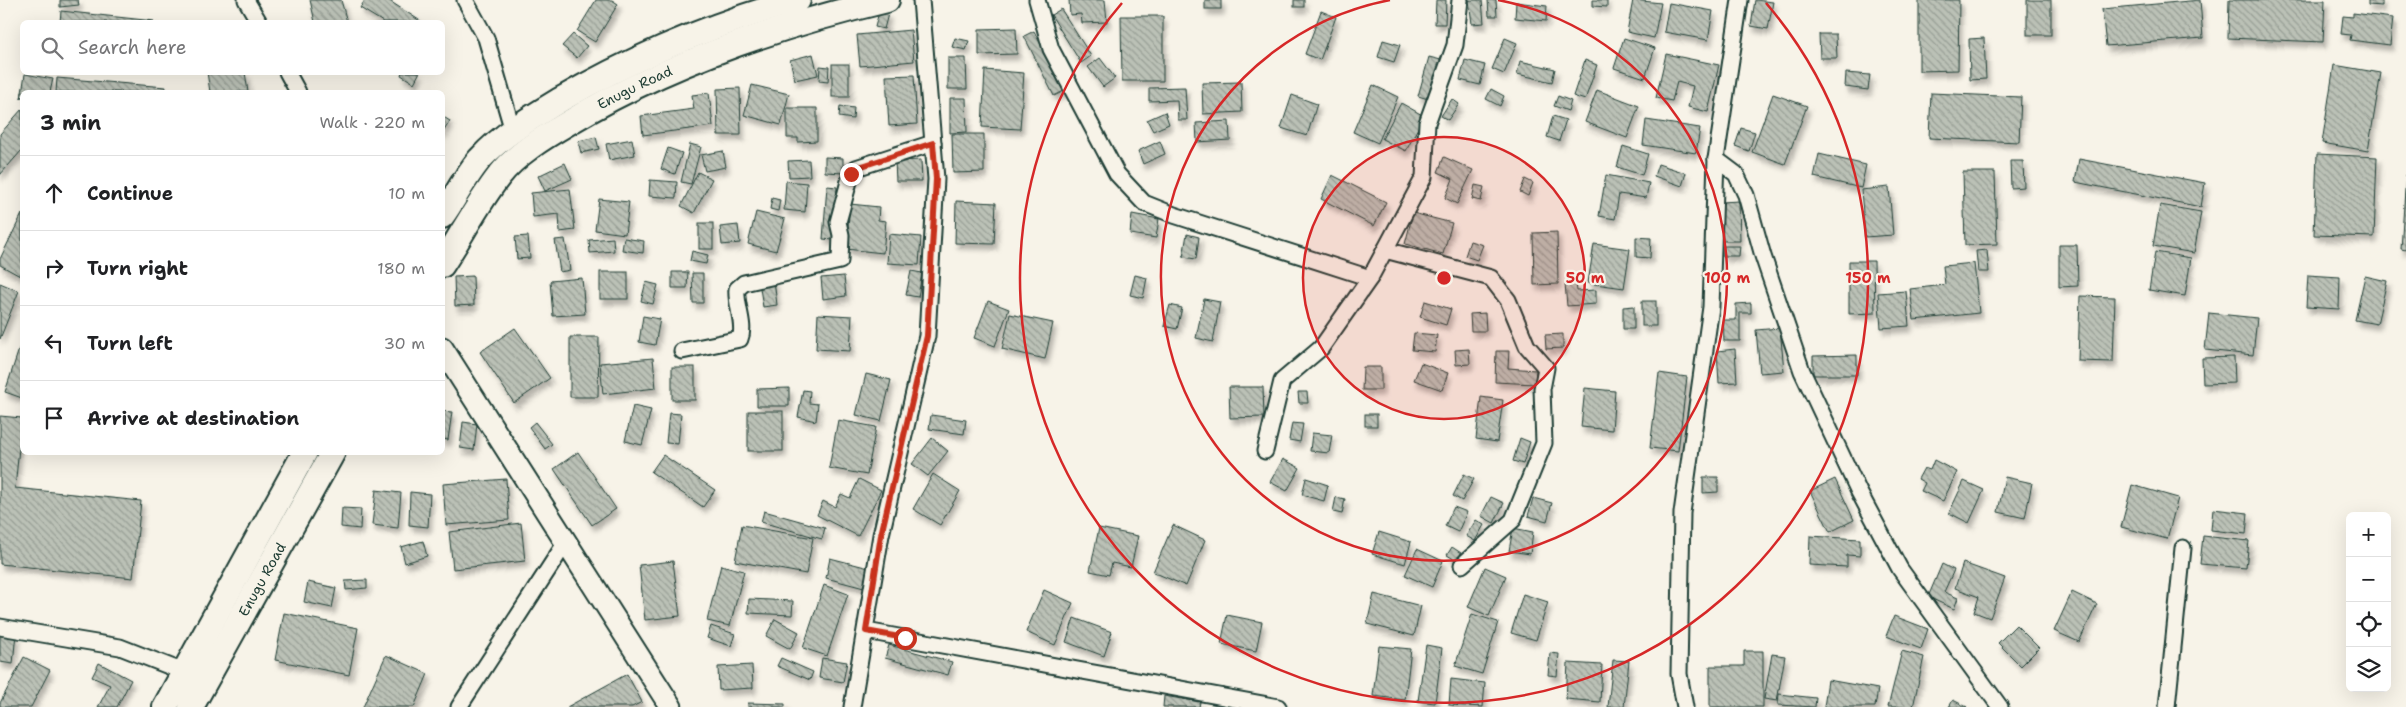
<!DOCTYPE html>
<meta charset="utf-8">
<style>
:root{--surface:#fff;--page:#f6f6f6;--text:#202124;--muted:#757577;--line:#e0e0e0}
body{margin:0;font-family:"Shantell Sans",sans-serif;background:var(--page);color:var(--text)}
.controls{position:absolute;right:15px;bottom:15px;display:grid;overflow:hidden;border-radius:8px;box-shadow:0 5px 20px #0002}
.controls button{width:45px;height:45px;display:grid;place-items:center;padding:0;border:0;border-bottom:1px solid var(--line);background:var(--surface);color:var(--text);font:25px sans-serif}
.stop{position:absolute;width:15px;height:15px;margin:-11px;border:4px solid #c8321e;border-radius:50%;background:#fff}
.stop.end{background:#c8321e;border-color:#fff;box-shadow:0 1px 5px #0008}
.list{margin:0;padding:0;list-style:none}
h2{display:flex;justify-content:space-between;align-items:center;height:65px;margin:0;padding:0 20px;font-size:21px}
h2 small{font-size:16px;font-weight:400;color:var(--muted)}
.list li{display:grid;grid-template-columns:32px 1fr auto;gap:15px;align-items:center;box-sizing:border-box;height:75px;padding:0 20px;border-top:1px solid var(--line)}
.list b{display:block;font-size:19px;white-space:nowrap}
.list em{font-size:16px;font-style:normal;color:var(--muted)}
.icon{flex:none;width:28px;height:28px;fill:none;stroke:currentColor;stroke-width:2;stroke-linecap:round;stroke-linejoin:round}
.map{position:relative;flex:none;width:2406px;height:707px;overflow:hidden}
.search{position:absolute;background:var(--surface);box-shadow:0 5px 20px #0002;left:20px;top:20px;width:425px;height:55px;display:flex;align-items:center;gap:12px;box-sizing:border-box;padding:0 18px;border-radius:8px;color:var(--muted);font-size:19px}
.panel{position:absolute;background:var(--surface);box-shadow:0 5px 20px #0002;left:20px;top:90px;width:425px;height:365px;border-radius:8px}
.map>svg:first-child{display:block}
</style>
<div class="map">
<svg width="2406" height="707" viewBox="0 0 2406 707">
<defs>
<pattern id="building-back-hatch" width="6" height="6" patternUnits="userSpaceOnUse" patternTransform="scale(1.25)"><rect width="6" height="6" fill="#bbc1b6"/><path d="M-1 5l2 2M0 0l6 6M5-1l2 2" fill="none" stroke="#979e95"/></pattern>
<filter id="shadow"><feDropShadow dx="3" dy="5.5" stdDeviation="2.5" flood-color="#0004"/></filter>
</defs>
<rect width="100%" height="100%" fill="#f7f3e8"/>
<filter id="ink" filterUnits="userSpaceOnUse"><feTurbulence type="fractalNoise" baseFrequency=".02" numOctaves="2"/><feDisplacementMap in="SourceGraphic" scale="10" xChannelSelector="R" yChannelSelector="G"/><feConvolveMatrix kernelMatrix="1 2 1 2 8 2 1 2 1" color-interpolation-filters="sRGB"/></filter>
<g filter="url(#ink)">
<!-- building -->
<g fill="url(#building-back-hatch)" stroke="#1f3d34" filter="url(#shadow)">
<path d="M60,0H78L79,5L60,7Z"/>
<path d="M310,0H341L347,22H315Z"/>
<path d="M365,0H388L422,22H383L360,8Z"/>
<path d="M596,0H612L618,4L595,42L577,31Z"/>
<path d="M1069,0H1105L1107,22L1082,23L1081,14L1070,15Z"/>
<rect x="1205" y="0" width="16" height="9"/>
<rect x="1294" y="0" width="10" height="7"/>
<path d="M1436,0H1446L1445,24H1435Z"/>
<path d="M1469,0H1482L1484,23L1472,24Z"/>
<path d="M1488,0H1496L1497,16H1489Z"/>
<path d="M1593,0H1607V7L1593,6Z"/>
<path d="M1633,0L1661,3L1654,38L1627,32Z"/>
<path d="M1755,0L1773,2L1768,29L1751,26Z"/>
<path d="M1919,0H1959L1958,70L1919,71Z"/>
<rect x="2027" y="0" width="24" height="35"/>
<path d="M2200,0L2203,38L2106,46L2102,9Z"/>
<path d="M2229,0H2325L2323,42L2228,38Z"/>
<path d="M2368,0H2382V6L2368,5Z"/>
<path d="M1516,2L1547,6L1546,21L1515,18Z"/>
<path d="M1669,3L1713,11L1708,40L1664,32Z"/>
<path d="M1061,9L1091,56L1081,63L1051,15Z"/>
<path d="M61,11L154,21L153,22H60Z"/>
<path d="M1321,11L1336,17L1320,60L1305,54Z"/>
<path d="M879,12L888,14L884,29L875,27Z"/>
<path d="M2353,13L2393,18L2390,45L2350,40L2351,35L2341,34L2343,16L2353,17Z"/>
<path d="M1121,16H1163V81H1122Z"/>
<path d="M1016,28L1017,54L979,55V29Z"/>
<path d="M911,30L914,61L860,66L857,35Z"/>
<path d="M1034,31L1064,91L1054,96L1024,36Z"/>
<path d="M573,34L587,46L577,58L562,46Z"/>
<path d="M1819,34H1836L1837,58H1820Z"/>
<path d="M955,38L969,41L966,50L952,47Z"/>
<path d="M1505,38L1517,43L1504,74L1492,69Z"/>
<path d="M1624,38L1655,48L1645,78L1614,68Z"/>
<path d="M1984,38L1986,79L1970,80L1969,39Z"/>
<path d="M1383,40L1400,45L1394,62L1378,57Z"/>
<path d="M813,54L818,75L795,80L790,60Z"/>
<path d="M1666,54L1719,65L1708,112L1688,107L1693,86L1677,82L1672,101L1656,98Z"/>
<path d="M1429,57L1445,61L1435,101L1418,96Z"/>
<path d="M948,58H966L967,89H948Z"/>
<path d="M1100,58L1115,78L1103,87L1088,67Z"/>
<path d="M1465,60L1485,65L1480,85L1460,80Z"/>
<path d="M1585,60L1597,65L1585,100L1573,96Z"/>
<path d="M1520,61L1555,69L1552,82L1517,74Z"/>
<rect x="832" y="64" width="17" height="33"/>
<path d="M2334,65L2381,73L2368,151L2322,143Z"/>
<path d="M820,66L829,67L828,82L819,81Z"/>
<path d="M985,70L1024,73L1020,129L982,127Z"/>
<path d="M207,72H245L248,92H210Z"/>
<path d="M402,72H420L414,83L401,75Z"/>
<path d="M1846,73L1870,75L1868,90L1845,87Z"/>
<path d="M25,74L53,79L50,92H22L21,99Z"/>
<path d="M914,75L917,124L889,126L886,76Z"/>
<path d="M57,78L166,87L165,92H56Z"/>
<path d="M1241,82L1242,112L1203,114L1202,83Z"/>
<path d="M752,85L789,94L781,125L744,115Z"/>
<path d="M1373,85L1398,97L1378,143L1353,132Z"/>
<path d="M1185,87L1187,120H1178L1177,100L1149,101V88Z"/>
<path d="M740,88L741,135H718L717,89Z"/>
<path d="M1491,89L1504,96L1500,106L1486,99Z"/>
<path d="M1597,90L1639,106L1627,138L1585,122Z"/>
<path d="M709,93L713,126L643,135L641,116L694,109L692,95Z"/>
<path d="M1931,93L2021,97L2019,142L1929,138Z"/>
<path d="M1773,94L1807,106L1785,164L1752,152Z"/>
<path d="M1292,95L1317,104L1307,136L1281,128Z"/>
<path d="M1558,96L1571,101L1568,111L1554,106Z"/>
<path d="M950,98H966L967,132L950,133Z"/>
<path d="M1452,99L1459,104L1448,120L1441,116Z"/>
<path d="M1401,103L1424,116L1406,151L1382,139Z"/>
<path d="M840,106L854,108L853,119L839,117Z"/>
<path d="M787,108H817V141L798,142V138H787Z"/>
<path d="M22,109V150L0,175V134Z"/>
<path d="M1165,112L1169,124L1153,131L1147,120Z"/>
<path d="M442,116L450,121L442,134Z"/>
<path d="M1553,116L1566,120L1559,141L1547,137Z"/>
<path d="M1646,120L1700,128L1696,153L1643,145Z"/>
<path d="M1229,121L1230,140L1197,142L1196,123Z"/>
<path d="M1741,128L1755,132L1749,151L1735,146Z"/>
<path d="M952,134H984V172L953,173Z"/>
<path d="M596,137L599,149L581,153L578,141Z"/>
<path d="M632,139L635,155L609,160L606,144Z"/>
<path d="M1160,141L1165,154L1143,164L1138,151Z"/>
<path d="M690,144L701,147L691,184L681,182Z"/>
<path d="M1623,146L1648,154L1642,175L1617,167Z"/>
<path d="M668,148L682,153L675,174L661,169Z"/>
<path d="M723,151L726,167L705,171L701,155Z"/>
<path d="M1819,154L1866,165L1861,188L1814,177Z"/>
<path d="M2317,154L2377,157L2374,237L2314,235Z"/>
<path d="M825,157L843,158V173L825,172Z"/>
<path d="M1444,157L1473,170L1457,204L1445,198L1453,179L1438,172Z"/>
<path d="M2079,159L2205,183L2201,207L2075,182Z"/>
<path d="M809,160L810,176L789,177L788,161Z"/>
<path d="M921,160L922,181H896L895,161Z"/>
<path d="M2010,161H2023L2024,187L2011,188Z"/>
<path d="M565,163L572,179L545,191L538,176Z"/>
<path d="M1658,164L1686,173L1682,186L1654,176Z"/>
<path d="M698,172L712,179L694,213L681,206Z"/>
<path d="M1963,172H1995L1997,244L1965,245Z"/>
<path d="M1332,175L1386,202L1374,226L1321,199Z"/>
<path d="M1606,175L1649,183L1646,198L1619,194L1615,219L1599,216Z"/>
<path d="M2406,175V250L2401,249Z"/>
<path d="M1525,179L1533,183L1528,196L1520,192Z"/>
<path d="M650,180L677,182L676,198L649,196Z"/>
<path d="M786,181L807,183L805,212L784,210Z"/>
<path d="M1475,185L1484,187L1481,201L1472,199Z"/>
<path d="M827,186L837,187L833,240L823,239Z"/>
<path d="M1889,187L1893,235L1865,237L1861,190Z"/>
<path d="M570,189L575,230L560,232L559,214L533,217L531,193Z"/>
<path d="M772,198L780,200L778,211L770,209Z"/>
<path d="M599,199L629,202L625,234L595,230Z"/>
<path d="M956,201L996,203L994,244L955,243Z"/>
<path d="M1739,201L1740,241H1722L1721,202Z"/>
<path d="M850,204L879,207L878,220L886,221L883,253L846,249Z"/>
<path d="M2160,205L2201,212L2194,253L2153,246Z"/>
<path d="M756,212L785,219L776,251L748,244Z"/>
<path d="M1413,213L1452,223L1443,254L1405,244Z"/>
<path d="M22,214V271L20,276L0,265V259Z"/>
<path d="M1132,214L1159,219L1156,238L1130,234Z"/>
<rect x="699" y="223" width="14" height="26"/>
<path d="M738,225L740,243L722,245L720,227Z"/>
<path d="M1557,232L1558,284L1534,285L1533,233Z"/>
<path d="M889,234L921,237L919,265L887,263Z"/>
<path d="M1187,234L1199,237L1196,259L1183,257Z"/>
<path d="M528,236L530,258L517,259L515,237Z"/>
<path d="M1636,237L1651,238L1650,258L1636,257Z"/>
<path d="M613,238L614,251L590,253L589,240Z"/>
<path d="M624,238L644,241L643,253L622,250Z"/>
<path d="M565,239L570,270L560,272L555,240Z"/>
<path d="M1470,241L1483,245L1477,260L1465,256Z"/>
<path d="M1594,244L1630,249L1624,288L1588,283Z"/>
<path d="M2059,245H2077L2078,286L2059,287Z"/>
<path d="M1723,246H1740L1739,256H1723Z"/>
<path d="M1987,250L1989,272H1978L1976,251Z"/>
<path d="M692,251L708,255L706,264L690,261Z"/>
<path d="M2155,252L2191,258L2185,296L2149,290Z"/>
<path d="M1849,261H1874L1875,313L1849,314Z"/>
<path d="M1974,263L1979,313L1914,320L1910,289L1945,285L1943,266Z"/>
<path d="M911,271L922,273L918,297L906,295Z"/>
<rect x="600" y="272" width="28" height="27"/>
<path d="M672,272H688L687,288H672Z"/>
<path d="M692,273H703V303H693Z"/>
<path d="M1135,275L1147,278L1143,298L1130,295Z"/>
<path d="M2308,275L2340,277L2339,309L2306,307Z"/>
<path d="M473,276L474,305L455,306L454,277Z"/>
<path d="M844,276L846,296L823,299L821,278Z"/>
<path d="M2365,276L2387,281L2377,324L2355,320Z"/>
<path d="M582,278L585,314L553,316L550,281Z"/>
<path d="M774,280L777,305L763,307L759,282Z"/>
<path d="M646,282L658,285L653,304L641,301Z"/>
<path d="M0,283L19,291L0,339Z"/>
<path d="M1576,283L1577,291L1596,290V304L1567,306L1565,284Z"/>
<path d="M1906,291L1909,326L1881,328L1878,293Z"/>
<path d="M2080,296L2115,297L2113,362L2078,361Z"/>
<path d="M1204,299L1220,302L1213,342L1196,338Z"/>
<path d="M988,301L1009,309L995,346L974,338Z"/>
<path d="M1425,301L1451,309L1446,325L1420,317Z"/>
<rect x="1642" y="301" width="14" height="25"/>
<path d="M1751,303V313H1740V341H1724L1723,320H1736V304Z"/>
<path d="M1170,305L1182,308L1177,329L1164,326Z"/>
<path d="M1634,306V329H1623V307Z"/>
<path d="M1485,313L1486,331H1471L1470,314Z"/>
<path d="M2209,313L2257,318L2253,355L2205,350Z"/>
<path d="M818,314L852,316L850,351L816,349Z"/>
<path d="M1010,314L1053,323L1045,359L1002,349Z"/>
<path d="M643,316L660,319L655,345L639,342Z"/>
<path d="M515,328L550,378L514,403L480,352Z"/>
<path d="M1780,328L1784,371L1760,373L1756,330Z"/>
<path d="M1414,333L1437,335L1435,352L1412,350Z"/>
<path d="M1563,334V348L1546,349L1545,335Z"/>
<path d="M570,337H599L598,397H570Z"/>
<path d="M22,340V398L5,392Z"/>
<path d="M1469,349L1470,364L1456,365L1455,350Z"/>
<path d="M1735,349L1737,382L1719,383L1717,351Z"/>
<path d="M1496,351H1509L1508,368L1536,370L1535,384L1495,382Z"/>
<path d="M1857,355V375H1813V356Z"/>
<path d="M2234,357L2235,383L2203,384L2202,358Z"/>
<path d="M653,358L656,388L603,394L600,363Z"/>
<path d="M1421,363L1448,373L1442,390L1414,380Z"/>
<rect x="672" y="367" width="23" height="33"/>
<path d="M1363,367H1381V390H1362Z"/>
<path d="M1659,373L1687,377L1678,451L1650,448Z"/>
<path d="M866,374L891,380L881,421L856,415Z"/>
<path d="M1229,387H1263L1264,417L1230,418Z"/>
<path d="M789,388V406H757V389Z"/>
<path d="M1585,388L1615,391L1612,430L1581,427Z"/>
<path d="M803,390L810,391L809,403L818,404L816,421L798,417Z"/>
<path d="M1298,392H1307L1308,403H1299Z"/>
<path d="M1481,397L1503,400L1497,442L1476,439Z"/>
<path d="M633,406L651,410L642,445L625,441Z"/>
<path d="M442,411L452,412L448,440L442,439Z"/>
<rect x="748" y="411" width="35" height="40"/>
<path d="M669,413L681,414L678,444L666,443Z"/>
<rect x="1365" y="414" width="12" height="12"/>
<path d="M931,415L966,420L964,434L929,429Z"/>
<path d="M0,416L22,418L15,488L141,501L133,578L0,564Z"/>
<path d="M838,420L876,427L867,475L829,468Z"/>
<path d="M463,422L477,424L474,450L460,448Z"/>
<path d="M535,422L552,444L545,449L529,427Z"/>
<path d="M1292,423L1303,424L1300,442L1289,440Z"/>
<path d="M1312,433L1332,435L1329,453L1310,451Z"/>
<path d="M932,438L948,451L928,476L912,464Z"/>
<path d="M1520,438L1530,442L1523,464L1513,461Z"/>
<path d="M578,452L616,509L592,525L554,469Z"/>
<path d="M663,455L715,490L703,507L651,472Z"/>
<path d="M1283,459L1300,468L1287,491L1270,482Z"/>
<path d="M1934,460L1957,472L1943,501L1921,491L1925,483L1918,479L1924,468L1930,470Z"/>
<path d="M933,474L960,491L940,525L913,509Z"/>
<path d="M1464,474L1474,479L1462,501L1453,496Z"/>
<path d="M1703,477H1718V492L1703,493Z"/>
<path d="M2005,477L2032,483L2025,518L1998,512Z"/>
<path d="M1306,478L1328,485L1324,501L1302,495Z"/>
<path d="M506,479L509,520L446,525L443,484Z"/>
<path d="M859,479L881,490L858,536L817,515L823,501L835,507L841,494L850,498Z"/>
<path d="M1835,479L1854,520L1830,532L1810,491Z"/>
<path d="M1964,481L1984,490L1969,523L1949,513Z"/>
<path d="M2132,485L2178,498L2167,539L2121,527Z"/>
<path d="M376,490L401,493L398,528L372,525Z"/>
<path d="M410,492L430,494L428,527L409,525Z"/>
<path d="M1336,497L1345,499L1342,514L1333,512Z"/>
<path d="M1491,497L1504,503L1494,523L1481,516Z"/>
<path d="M1533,498L1552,503L1547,521L1528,516Z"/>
<path d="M1454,507L1467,512L1458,532L1445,526Z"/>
<path d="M342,508L361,509L360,529L341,527Z"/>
<path d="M2213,509L2248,513L2246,534L2211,530Z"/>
<path d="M764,511L825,528L822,539L761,522Z"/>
<path d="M1476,520L1484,525L1475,541L1466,536Z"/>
<path d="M521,523L525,561L453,569L449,532Z"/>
<path d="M742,525L813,538L806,574L735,561Z"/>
<path d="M1173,525L1205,540L1186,586L1153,572Z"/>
<path d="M1099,528L1138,536L1131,567L1112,563L1109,575L1090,571Z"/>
<path d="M1513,528L1533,532L1530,554L1509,551Z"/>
<path d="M1379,532L1411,542L1405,564L1372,554Z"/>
<path d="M1810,536L1860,539V556L1847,555V567L1809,565Z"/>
<path d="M2203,536L2249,541L2246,568L2200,564Z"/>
<path d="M423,541L427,556L405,563L401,547Z"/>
<path d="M1452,547L1461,553L1457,561L1447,555Z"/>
<path d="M1417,549L1443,561L1432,587L1405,575Z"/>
<path d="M830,558L869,568L864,588L826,578Z"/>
<path d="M673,561L680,616L645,620L639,565Z"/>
<path d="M1963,563L2005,578L1990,618L1974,612L1979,597L1955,588Z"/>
<path d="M1942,564L1954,570L1944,592L1958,598L1954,609L1928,597Z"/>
<path d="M721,565L744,571L730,626L707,621Z"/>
<path d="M1485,567L1506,576L1489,616L1468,607Z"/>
<path d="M367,580V588L346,590L345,581Z"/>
<path d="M308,582L336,588L332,608L304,602Z"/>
<path d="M824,585L848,594L827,656L803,648Z"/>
<path d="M1044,590L1073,603L1055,645L1026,632Z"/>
<path d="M2072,592L2097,604L2079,642L2054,631Z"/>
<path d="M1374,594L1421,606L1414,636L1367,624Z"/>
<path d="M1523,594L1548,602L1536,640L1511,633Z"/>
<path d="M749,599L793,601L792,615L748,613Z"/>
<path d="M284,613L358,628L349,675L275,660Z"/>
<path d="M1472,614L1498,622L1482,674L1455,666Z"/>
<path d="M1227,615L1262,622L1256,651L1221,644Z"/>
<path d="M1894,616L1928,629L1921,649L1886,636Z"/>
<path d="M1074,618L1112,632L1104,656L1066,642Z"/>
<path d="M775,619L799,632L790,649L766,636Z"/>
<path d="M2016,625L2039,648L2021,666L1998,643Z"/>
<path d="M711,626L735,634L731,646L707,638Z"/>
<path d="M0,631L16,633L13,664L0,662Z"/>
<path d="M889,645L952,662L948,675L885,658Z"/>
<path d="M1426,645L1442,648L1435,703L1418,701Z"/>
<path d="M1379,646L1411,649L1405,700L1373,696Z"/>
<path d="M1744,651H1763V707H1710V666H1744Z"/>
<path d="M1902,651L1924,657L1913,707H1888Z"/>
<path d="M1550,653L1559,654L1557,676L1548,675Z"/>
<path d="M1772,654L1785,656L1777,701L1764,699Z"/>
<path d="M386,655L428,674L414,707H363Z"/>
<path d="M24,657L50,670L31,707H0V703Z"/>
<path d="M781,658L813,672L810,680L777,666Z"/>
<path d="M822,658L847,662L843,682L819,678Z"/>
<path d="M1613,660L1629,661L1624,707H1608Z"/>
<path d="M99,663L131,680L117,707H98L110,685L92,677Z"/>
<path d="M1568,663L1602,665L1600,702L1566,699Z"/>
<path d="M752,665L753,688L719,690L718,667Z"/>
<path d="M627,674L642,702L632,707H567Z"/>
<path d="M1451,679L1485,683L1483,707L1449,705Z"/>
<path d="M1828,680L1878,689L1875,707H1824Z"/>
<path d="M1779,694L1816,698L1815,707L1778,705Z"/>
<path d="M1164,696L1200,702L1199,707H1163Z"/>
<path d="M1953,700L1967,707H1949Z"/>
<path d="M748,703L785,704V707H748Z"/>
</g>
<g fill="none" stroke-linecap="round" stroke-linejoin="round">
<!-- street casing -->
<g stroke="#1f3d34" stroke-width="19">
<g id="street">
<path d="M246,0L259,22"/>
<path d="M465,0L486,38L513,131"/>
<path d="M1037,0L1051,49L1117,174L1144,203L1174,215L1370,278L1424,177L1427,123L1455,45L1460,0"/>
<path d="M287,72L298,92"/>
<path d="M1716,159L1736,174L1746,195L1763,256L1802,371L1859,492L1900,569L2000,707"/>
<path d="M1385,250L1491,278L1508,300L1527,346L1546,368L1542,389L1544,443L1513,520L1462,565"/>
<path d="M682,351L740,339C746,325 735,304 737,289L744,283L840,261L841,235L838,222L851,174L856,168L933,143"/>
<path d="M1265,451L1282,381L1321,348L1370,278"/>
<path d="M0,627L120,647L184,672"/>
<path d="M866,631L1278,707"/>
<path d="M459,707L566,542"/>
<path d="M852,707L881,535L927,336L936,179L921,0"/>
<path d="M1685,707L1679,674L1682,513L1711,307L1716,159L1740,0"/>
<path d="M2167,707L2183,548"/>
</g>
</g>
<!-- secondary casing -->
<g stroke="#1f3d34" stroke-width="25">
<path id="secondary" d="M442,348L671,707"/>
</g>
<!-- primary casing -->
<g stroke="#1f3d34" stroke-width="28">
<g id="primary">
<path d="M442,216C455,198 466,175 480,159C502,135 532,117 560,100C634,57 716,23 798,0"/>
<path id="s1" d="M442,265C461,236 478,203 499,176C516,154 544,137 568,123C665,64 777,26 887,0"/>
<path d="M165,707L305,452"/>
<path id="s2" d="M191,707L333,452"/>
</g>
</g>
<!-- street -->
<use href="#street" stroke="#f7f3e8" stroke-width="15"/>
<!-- secondary -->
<use href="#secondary" stroke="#f7f3e8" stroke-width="21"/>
<!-- primary -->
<use href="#primary" stroke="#f7f3e8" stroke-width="24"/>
</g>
</g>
<g fill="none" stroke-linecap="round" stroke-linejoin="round" filter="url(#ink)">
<!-- route -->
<path stroke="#c8321e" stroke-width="6" d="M851,174L856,168L933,143L936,179L927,336L881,535L866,631L905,638"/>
</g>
<!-- distance rings -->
<circle cx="1444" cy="278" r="141" fill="#d62828" fill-opacity=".12"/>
<g fill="none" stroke="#d62828" stroke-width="2.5">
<circle cx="1444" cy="278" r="141"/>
<path d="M1498 0A283 283 0 1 1 1390 0"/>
<path d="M1766 3A424 424 0 1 1 1122 3"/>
</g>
<g text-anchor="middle" stroke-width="4.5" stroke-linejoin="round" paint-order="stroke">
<!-- street labels -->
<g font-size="14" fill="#1f3d34" stroke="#f7f3e8">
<text dy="5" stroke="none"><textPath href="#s1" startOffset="269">Enugu Road</textPath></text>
<text dy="5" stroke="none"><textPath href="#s2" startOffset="146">Enugu Road</textPath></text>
</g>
</g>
<circle cx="1444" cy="278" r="8" fill="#d62828" stroke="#f7f3e8" stroke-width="2.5"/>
<g font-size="15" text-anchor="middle" font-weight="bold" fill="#d62828" stroke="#f7f3e8" stroke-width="4.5" stroke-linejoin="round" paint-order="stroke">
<text x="1585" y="283">50 m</text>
<text x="1727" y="283">100 m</text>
<text x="1868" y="283">150 m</text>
</g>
</svg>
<div class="controls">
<button>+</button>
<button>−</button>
<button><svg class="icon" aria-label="locate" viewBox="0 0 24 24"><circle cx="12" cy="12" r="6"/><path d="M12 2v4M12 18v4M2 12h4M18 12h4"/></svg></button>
<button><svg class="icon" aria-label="layers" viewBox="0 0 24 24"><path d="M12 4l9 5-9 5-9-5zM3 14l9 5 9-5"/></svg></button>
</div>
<div class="stop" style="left:905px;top:638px"></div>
<div class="stop end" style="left:851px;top:174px"></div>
<div class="search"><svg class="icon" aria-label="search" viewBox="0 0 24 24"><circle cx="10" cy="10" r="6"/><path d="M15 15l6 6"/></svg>Search here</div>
<section class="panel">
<h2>3 min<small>Walk · 220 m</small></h2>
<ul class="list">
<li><svg class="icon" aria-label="ahead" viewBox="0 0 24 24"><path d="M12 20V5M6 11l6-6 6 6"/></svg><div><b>Continue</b></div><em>10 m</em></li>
<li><svg class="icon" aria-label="right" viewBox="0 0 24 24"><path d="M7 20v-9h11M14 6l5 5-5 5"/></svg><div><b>Turn right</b></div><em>180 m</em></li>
<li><svg class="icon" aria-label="left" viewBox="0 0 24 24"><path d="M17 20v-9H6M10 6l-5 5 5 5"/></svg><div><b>Turn left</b></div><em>30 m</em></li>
<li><svg class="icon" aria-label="arrive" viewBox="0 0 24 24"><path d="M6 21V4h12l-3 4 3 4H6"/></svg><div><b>Arrive at destination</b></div></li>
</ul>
</section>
</div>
